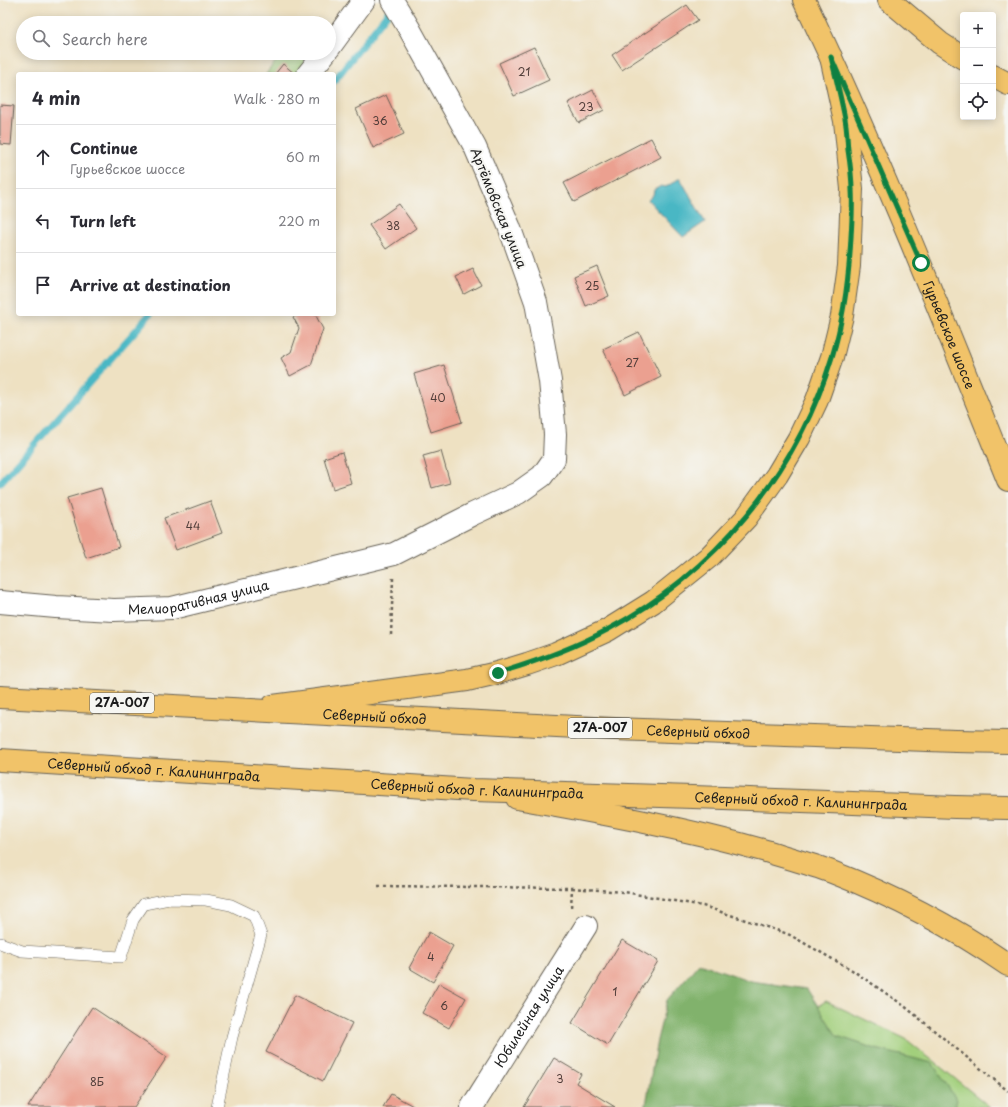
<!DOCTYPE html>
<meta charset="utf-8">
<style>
:root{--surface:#fff;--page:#f2f2f3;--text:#2b2b33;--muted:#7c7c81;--line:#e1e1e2}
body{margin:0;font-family:"Playpen Sans",sans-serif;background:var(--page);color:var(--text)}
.controls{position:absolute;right:12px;top:12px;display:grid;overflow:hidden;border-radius:4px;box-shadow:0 2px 10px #0003}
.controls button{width:36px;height:36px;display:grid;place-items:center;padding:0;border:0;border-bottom:1px solid var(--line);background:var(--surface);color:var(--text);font:20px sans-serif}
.stop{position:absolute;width:12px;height:12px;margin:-9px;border:3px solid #0b8043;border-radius:50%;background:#fff}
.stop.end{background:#0b8043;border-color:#fff;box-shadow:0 1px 4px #0008}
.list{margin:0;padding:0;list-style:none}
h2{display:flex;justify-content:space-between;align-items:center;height:52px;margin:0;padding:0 16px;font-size:17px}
h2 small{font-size:13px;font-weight:400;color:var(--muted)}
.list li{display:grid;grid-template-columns:26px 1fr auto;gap:12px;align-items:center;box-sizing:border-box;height:64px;padding:0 16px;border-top:1px solid var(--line)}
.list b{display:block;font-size:15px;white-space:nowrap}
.list p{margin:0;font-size:13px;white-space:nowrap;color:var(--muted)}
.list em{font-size:13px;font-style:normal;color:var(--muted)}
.icon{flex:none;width:22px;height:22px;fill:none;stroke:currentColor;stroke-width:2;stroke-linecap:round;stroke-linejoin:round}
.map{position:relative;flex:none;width:1008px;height:1107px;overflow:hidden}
.search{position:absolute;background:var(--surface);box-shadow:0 2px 10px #0003;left:16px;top:16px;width:320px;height:44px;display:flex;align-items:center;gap:10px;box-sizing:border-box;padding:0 14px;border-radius:22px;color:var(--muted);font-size:15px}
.panel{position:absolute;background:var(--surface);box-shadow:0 2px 10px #0003;left:16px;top:72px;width:320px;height:244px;border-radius:4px}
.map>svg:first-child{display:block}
</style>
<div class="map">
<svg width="1008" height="1107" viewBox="0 0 1008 1107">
<rect width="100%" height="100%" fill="#f6f6f2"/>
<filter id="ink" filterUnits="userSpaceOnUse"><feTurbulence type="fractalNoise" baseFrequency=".025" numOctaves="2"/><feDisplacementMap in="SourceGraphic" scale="8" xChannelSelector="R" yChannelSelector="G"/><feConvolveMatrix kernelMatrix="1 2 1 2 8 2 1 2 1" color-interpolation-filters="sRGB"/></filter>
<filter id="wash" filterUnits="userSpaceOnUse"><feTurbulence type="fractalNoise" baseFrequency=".012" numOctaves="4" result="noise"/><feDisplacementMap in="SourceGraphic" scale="16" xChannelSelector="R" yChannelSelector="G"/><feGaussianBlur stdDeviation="0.9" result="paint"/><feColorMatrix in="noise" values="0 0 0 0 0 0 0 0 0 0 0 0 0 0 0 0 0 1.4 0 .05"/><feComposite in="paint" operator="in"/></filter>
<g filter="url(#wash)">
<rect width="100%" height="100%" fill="#eee1c2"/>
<!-- green -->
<g fill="#a2cf7c" stroke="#5f764c">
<path d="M282,53H327L309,74H266Z"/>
<path d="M771,983L789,996L813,1009L826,1001L906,1039L990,1107H771Z"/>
</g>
<!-- forest -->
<path fill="#81b26c" stroke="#4e6744" d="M699,963L751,981L807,989L837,1036L876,1049L932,1063L957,1100L955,1107H647L646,1105L657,1040L667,1000Z"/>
<!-- water -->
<path fill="#4ab7c4" stroke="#336a70" d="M680,178L705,222L683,237L648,200L653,195L654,190L661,186L666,187Z"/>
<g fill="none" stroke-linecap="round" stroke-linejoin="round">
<!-- stream -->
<g stroke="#4ab7c4" stroke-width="7">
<path d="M334,81L393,6"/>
<path d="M0,483L138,328L150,314"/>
</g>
</g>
<g id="blocks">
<!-- building -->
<g fill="#eba090">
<path d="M687,5L698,20L622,70L612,55Z"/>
<path d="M534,47L549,80L514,96L499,63Z"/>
<path d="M283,64L295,74H275Z"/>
<path d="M593,90L604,110L579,123L568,103Z"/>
<path d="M386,95L404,134L373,148L356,109Z"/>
<path d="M0,105L14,106L11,145L0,144Z"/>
<path d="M651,138L661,157L574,202L564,183Z"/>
<path d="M399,204L416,228L386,249L369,225Z"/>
<path d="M597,266L609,296L586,306L574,276Z"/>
<path d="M473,269L481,285L464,294L456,277Z"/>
<path d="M300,314H315L323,329L311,365L290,376L281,358L291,352L299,328L293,317Z"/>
<path d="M639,332L661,377L625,395L603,349Z"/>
<path d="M444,365L462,422L431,432L414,374Z"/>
<path d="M441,451L450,483L432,488L423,456Z"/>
<path d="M342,452L351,483L333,489L324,458Z"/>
<path d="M101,488L119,547L86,558L67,498Z"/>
<path d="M210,501L222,533L176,550L164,518Z"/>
<path d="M429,932L453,946L433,982L409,968Z"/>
<path d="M622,940L658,961L608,1045L572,1023Z"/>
<path d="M439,983L466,998L449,1028L422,1013Z"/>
<path d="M295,995L352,1023L323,1081L266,1052Z"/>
<path d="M92,1007L167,1057L134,1107H28Z"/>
<path d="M554,1058L581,1074L576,1083L615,1107H524Z"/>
<path d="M391,1094L415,1107H383Z"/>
</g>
</g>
</g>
<g filter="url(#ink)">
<use href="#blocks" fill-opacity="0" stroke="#666156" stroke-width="1"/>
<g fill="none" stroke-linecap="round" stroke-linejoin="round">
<!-- lane casing -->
<g stroke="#666156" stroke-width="12">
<path id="lane" d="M0,943L22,951L121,957L133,920L144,904L169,899L206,900L231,905L254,916L261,935L232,1037L217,1107"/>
</g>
<!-- street casing -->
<g stroke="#666156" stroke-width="24">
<g id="street">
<path d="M329,48L364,0"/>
<path d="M308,74L325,53"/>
<path id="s1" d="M0,602L56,607L114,610L172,608L394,554L473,514L518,493L542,476L554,459L555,434L550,381L536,302L509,226L475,147L410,30L392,0"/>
<path id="s2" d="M472,1107L586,926"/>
</g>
</g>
<!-- primary casing -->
<g stroke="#666156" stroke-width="24">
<g id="primary">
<path id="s3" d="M804,0C879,157 943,319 1008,480"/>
<path d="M889,0L940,43L963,58"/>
<path d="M993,76L1008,84"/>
<path d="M273,706L467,680L497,673L527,664L556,654L608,630L653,602L709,557L746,518L777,475L799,438L817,400L832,357L842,316L849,266L852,189L845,121L831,57"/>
<path d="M517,798C601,813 684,828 766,851C788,858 810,864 832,872C894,896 953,927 1008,965"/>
</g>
</g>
<!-- highway casing -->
<g stroke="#666156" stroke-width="24">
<g id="highway">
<path id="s4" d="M0,697L615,729L956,741L1008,742"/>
<path id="s5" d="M0,760L473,790L724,798L955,807L1008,808"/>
</g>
</g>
<!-- path -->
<g stroke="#666156" stroke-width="2.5" stroke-dasharray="3 3" stroke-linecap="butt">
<path d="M391,635L393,578"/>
<path d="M378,886L572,888L571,908"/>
<path d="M572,888L624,892L703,906L788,934L852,970L903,1005L1008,1091"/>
</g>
<!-- lane -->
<use href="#lane" stroke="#fff" stroke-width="11"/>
<!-- street -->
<use href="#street" stroke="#fff" stroke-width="22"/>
<!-- primary -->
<use href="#primary" stroke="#f1c369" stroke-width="22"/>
<!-- highway -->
<use href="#highway" stroke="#f1c369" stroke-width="22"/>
</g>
</g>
<g fill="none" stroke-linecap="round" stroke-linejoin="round" filter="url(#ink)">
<!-- route -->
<path stroke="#0b8043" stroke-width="5" d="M498,673C535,662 572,649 607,630C714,573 797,473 832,357C844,318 849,277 851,237C852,221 853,205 852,190C852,176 850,163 848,150C847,140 847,129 845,119C841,98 836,78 831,57L921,263"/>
</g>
<g text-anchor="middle" stroke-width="4" stroke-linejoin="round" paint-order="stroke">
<!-- number labels -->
<g font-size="11" fill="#503d39">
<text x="524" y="76">21</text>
<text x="586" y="111">23</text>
<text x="380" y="125">36</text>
<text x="393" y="230">38</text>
<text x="592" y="290">25</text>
<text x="632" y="367">27</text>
<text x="438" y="402">40</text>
<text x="193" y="530">44</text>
<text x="431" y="961">4</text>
<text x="615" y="996">1</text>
<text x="444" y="1010">6</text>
<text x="560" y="1083">3</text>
<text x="97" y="1086">8Б</text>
</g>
<!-- shield labels -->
<g fill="#f6f6f2" stroke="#5d5d5c" stroke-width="1">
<rect x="90" y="693" width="64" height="20" rx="3"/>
<rect x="568" y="718" width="64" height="20" rx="3"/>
</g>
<g font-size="12" font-weight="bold" fill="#1c1c1c">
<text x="122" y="707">27А-007</text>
<text x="600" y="732">27А-007</text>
</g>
<!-- street labels -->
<g font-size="13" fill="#1c1c1c" stroke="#f6f6f2">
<text transform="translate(499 208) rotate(68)" y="5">Артёмовская улица</text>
<text dy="5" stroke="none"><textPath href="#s3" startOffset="365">Гурьевское шоссе</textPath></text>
<text dy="5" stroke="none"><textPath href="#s1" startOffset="200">Мелиоративная улица</textPath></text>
<text dy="5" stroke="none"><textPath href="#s4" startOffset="375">Северный обход</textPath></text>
<text dy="5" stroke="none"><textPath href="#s4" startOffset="699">Северный обход</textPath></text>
<text dy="5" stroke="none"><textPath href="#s5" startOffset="154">Северный обход г. Калининграда</textPath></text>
<text dy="5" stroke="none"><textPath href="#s5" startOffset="478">Северный обход г. Калининграда</textPath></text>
<text dy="5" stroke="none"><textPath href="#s5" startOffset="802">Северный обход г. Калининграда</textPath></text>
<text dy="5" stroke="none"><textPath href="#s2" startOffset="107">Юбилейная улица</textPath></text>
</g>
</g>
</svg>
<div class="controls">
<button>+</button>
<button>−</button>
<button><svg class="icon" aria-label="locate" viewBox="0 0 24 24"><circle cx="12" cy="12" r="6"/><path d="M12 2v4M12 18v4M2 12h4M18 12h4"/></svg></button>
</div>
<div class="stop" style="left:921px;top:263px"></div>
<div class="stop end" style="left:498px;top:673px"></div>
<div class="search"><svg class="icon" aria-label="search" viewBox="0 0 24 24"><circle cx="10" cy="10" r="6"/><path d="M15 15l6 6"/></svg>Search here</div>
<section class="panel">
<h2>4 min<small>Walk · 280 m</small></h2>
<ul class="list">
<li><svg class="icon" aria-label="ahead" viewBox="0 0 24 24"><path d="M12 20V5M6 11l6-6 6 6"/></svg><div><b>Continue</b><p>Гурьевское шоссе</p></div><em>60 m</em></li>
<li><svg class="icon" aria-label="left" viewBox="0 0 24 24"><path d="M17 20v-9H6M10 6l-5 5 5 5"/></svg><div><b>Turn left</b></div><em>220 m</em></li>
<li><svg class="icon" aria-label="arrive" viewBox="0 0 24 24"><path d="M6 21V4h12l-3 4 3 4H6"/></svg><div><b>Arrive at destination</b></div></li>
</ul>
</section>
</div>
